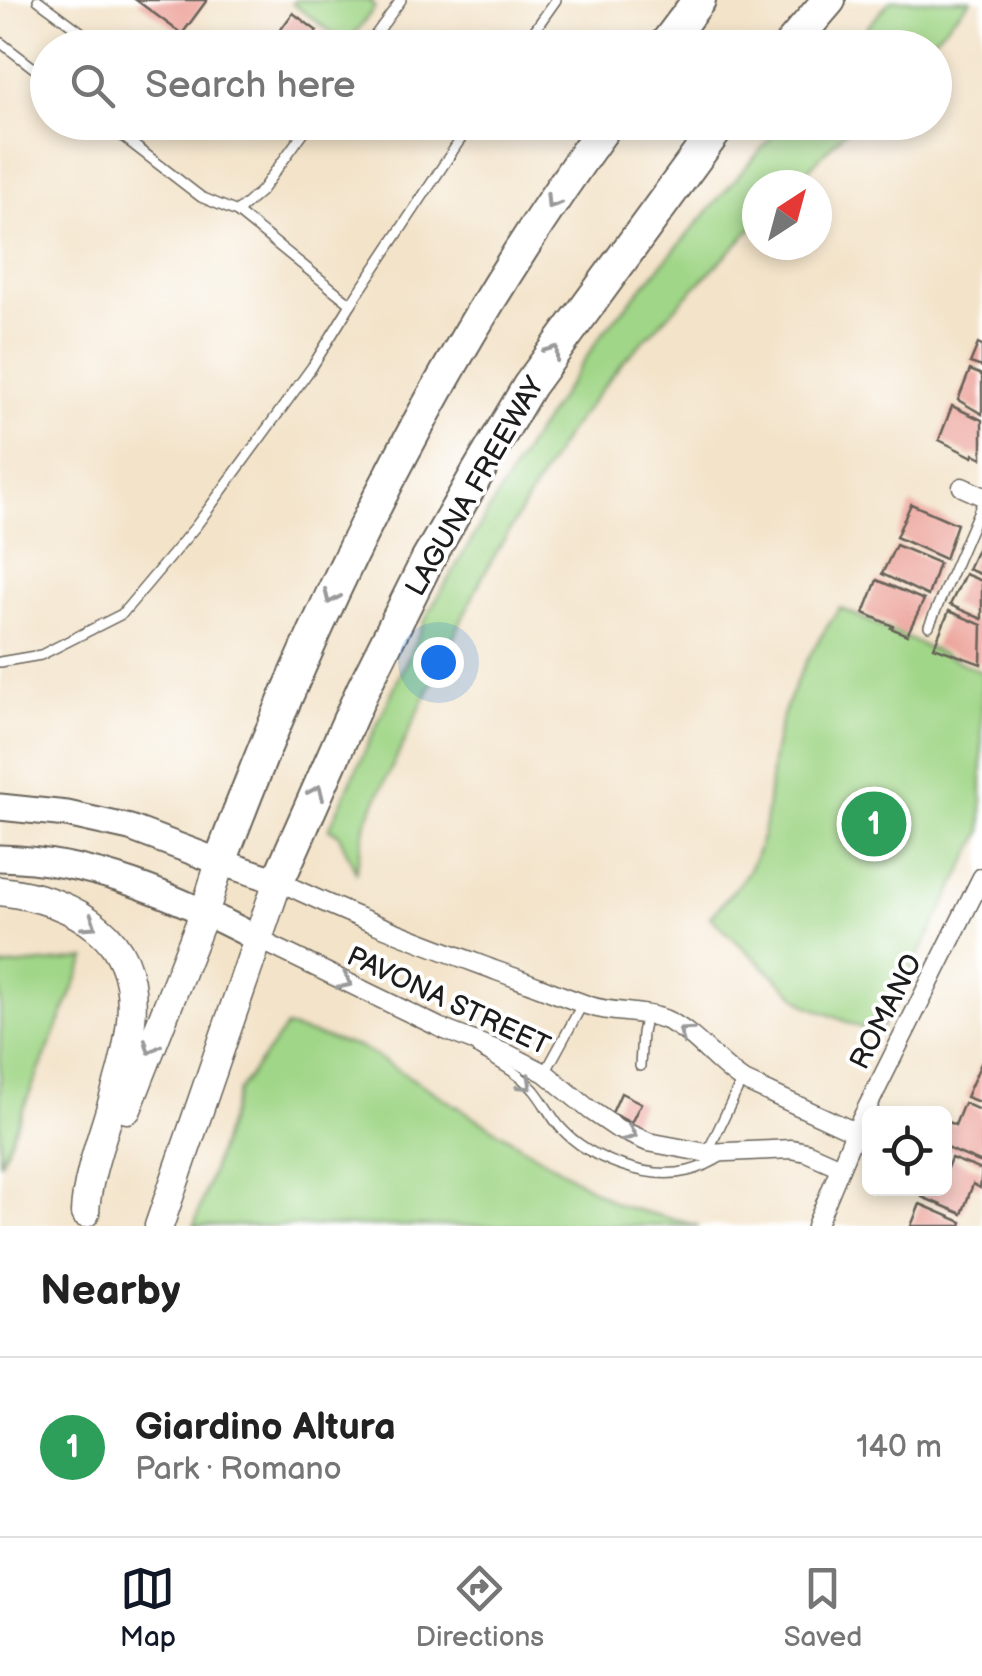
<!DOCTYPE html>
<meta charset="utf-8">
<style>
:root{--surface:#fff;--page:#f2f2f2;--text:#222;--muted:#767676;--line:#e0e0e0;--accent:#111827}
body{margin:0;font-family:"Balsamiq Sans",sans-serif;background:var(--page);color:var(--text)}
.controls{position:absolute;right:30px;bottom:30px;display:grid;overflow:hidden;border-radius:15px;box-shadow:0 5px 15px #0003}
.controls button{width:90px;height:90px;display:grid;place-items:center;padding:0;border:0;border-bottom:2px solid var(--line);background:var(--surface);color:var(--text);font:50px sans-serif}
.compass{position:absolute;left:742px;top:170px;width:90px;height:90px;border-radius:50%;background:var(--surface);box-shadow:0 5px 15px #0003;rotate:36deg}
.you{position:absolute;left:438px;top:662px;width:35px;height:35px;margin:-25px;border:8px solid #fff;border-radius:50%;background:#1a73e8;box-shadow:0 0 0 15px #1a73e833}
.badge{display:grid;place-items:center;width:65px;height:65px;border-radius:50%;background:var(--accent);color:#fff;font-size:32px;font-weight:700}
.pin{position:absolute;translate:-50% -50%;border:5px solid #fff;box-shadow:0 2px 10px #0006}
.list{margin:0;padding:0;list-style:none}
h2{display:flex;justify-content:space-between;align-items:center;height:130px;margin:0;padding:0 40px;font-size:42px}
h2 small{font-size:32px;font-weight:400;color:var(--muted)}
.list li{display:grid;grid-template-columns:65px 1fr auto;gap:30px;align-items:center;box-sizing:border-box;height:180px;padding:0 40px;border-top:2px solid var(--line)}
.list b{display:block;font-size:38px;white-space:nowrap}
.list p{margin:0;font-size:32px;white-space:nowrap;color:var(--muted)}
.list em{font-size:32px;font-style:normal;color:var(--muted)}
.icon{flex:none;width:55px;height:55px;fill:none;stroke:currentColor;stroke-width:2;stroke-linecap:round;stroke-linejoin:round}
.map{position:relative;flex:none;width:982px;height:1226px;overflow:hidden}
.search{position:absolute;background:var(--surface);box-shadow:0 5px 15px #0003;left:30px;right:30px;top:30px;height:110px;display:flex;align-items:center;gap:25px;box-sizing:border-box;padding:0 35px;border-radius:55px;color:var(--muted);font-size:38px}
.sheet{height:310px;background:var(--surface)}
nav{display:flex;justify-content:space-around;align-items:center;box-sizing:border-box;height:140px;border-top:2px solid var(--line);background:var(--surface);font-size:28px;color:var(--muted)}
nav a{display:grid;justify-items:center;gap:5px}
nav .on{color:var(--accent)}
.map>svg:first-child{display:block}
</style>
<div class="map">
<svg width="982" height="1226" viewBox="0 0 982 1226">
<rect width="100%" height="100%" fill="#fff"/>
<filter id="ink" filterUnits="userSpaceOnUse"><feTurbulence type="fractalNoise" baseFrequency=".01" numOctaves="2"/><feDisplacementMap in="SourceGraphic" scale="20" xChannelSelector="R" yChannelSelector="G"/><feConvolveMatrix kernelMatrix="1 2 1 2 8 2 1 2 1" color-interpolation-filters="sRGB"/></filter>
<filter id="wash" filterUnits="userSpaceOnUse"><feTurbulence type="fractalNoise" baseFrequency=".0048" numOctaves="4" result="noise"/><feDisplacementMap in="SourceGraphic" scale="40" xChannelSelector="R" yChannelSelector="G"/><feGaussianBlur stdDeviation="2.25" result="paint"/><feColorMatrix in="noise" values="0 0 0 0 0 0 0 0 0 0 0 0 0 0 0 0 0 1.4 0 .05"/><feComposite in="paint" operator="in"/></filter>
<g filter="url(#wash)">
<rect width="100%" height="100%" fill="#f3e3c9"/>
<!-- green -->
<g fill="#a0d687" stroke="#5e7952" stroke-width="2.5">
<path d="M295,0H373L371,3L375,7L347,44L292,3Z"/>
<path d="M891,0H971L925,47H850Z"/>
<path d="M784,123H853L793,185H757V223L622,363L567,433L483,575L366,822L356,872L338,833L329,829L429,612L526,448L602,334Z"/>
<path d="M840,608L982,672V832L878,1035L806,1005L710,917C723,902 739,886 749,869C770,833 767,795 773,756C782,701 808,653 840,608Z"/>
<path d="M86,959L0,1164V967Z"/>
<path d="M286,1027L362,1048L618,1205L699,1226H194L238,1091Z"/>
</g>
<g id="blocks">
<!-- building -->
<g fill="#eca299">
<path d="M136,0H207L182,34Z"/>
<path d="M293,13L317,31L305,48H267Z"/>
<path d="M978,344L982,346V367L970,363Z"/>
<path d="M970,370L982,375V414L958,400Z"/>
<path d="M952,406L982,420V458L974,454L973,457L939,440Z"/>
<path d="M911,504L957,524L945,559L896,537Z"/>
<path d="M982,538V575L968,569Z"/>
<path d="M896,545L939,563L928,596L882,574Z"/>
<path d="M965,574L982,581V619L950,605Z"/>
<path d="M877,580L924,600L907,635L891,628L893,626L864,613Z"/>
<path d="M949,611L982,625L981,664L934,647Z"/>
<path d="M982,1061V1103L966,1097Z"/>
<path d="M621,1093L641,1103L631,1123L612,1113Z"/>
<path d="M964,1103L982,1111V1163L944,1147V1129L948,1122L955,1125Z"/>
<path d="M951,1158L982,1170L980,1188L973,1184L962,1214L922,1197L926,1188H944V1167L947,1168Z"/>
<path d="M920,1204L962,1222L961,1226H911Z"/>
</g>
</g>
</g>
<g filter="url(#ink)">
<use href="#blocks" fill-opacity="0" stroke="#676259" stroke-width="2.5"/>
<g fill="none" stroke-linecap="round" stroke-linejoin="round">
<!-- lane casing -->
<g stroke="#676259" stroke-width="12">
<g id="lane">
<path d="M38,0L103,48"/>
<path d="M0,42L48,79"/>
<path d="M366,48L401,0"/>
<path d="M522,48L556,0"/>
<path d="M104,122L201,197L237,212L261,191L311,122"/>
<path d="M351,304L472,122"/>
<path d="M929,626L982,503"/>
<path d="M0,662L41,655L122,614L196,526L312,367L351,304L237,212"/>
<path d="M477,1050C497,1062 519,1073 534,1090C544,1102 551,1117 561,1128C588,1158 648,1181 688,1171C701,1168 713,1162 724,1155"/>
<path d="M640,1066L642,1033L646,1014"/>
<path d="M545,1073L583,1003"/>
<path d="M708,1151L742,1080"/>
</g>
</g>
<!-- street casing -->
<g stroke="#676259" stroke-width="21">
<g id="street">
<path d="M962,487L982,496"/>
<path d="M278,881C350,916 423,943 497,971C528,982 558,995 590,1006C614,1014 640,1010 664,1019C695,1032 714,1062 742,1080L855,1132"/>
<path d="M258,939L445,1030L510,1055L545,1073L590,1110L618,1129L648,1142L707,1153L792,1149L806,1152L840,1167"/>
<path d="M816,1226L855,1132L982,877"/>
</g>
</g>
<!-- secondary casing -->
<g stroke="#676259" stroke-width="29">
<g id="secondary">
<path d="M0,807L67,814L130,828L220,862L278,881"/>
<path d="M0,858C92,860 178,897 258,939"/>
</g>
</g>
<!-- primary casing -->
<g stroke="#676259" stroke-width="31">
<g id="primary">
<path d="M0,891C35,895 72,906 99,929C179,995 88,1131 85,1213"/>
<path d="M127,1109L205,911L220,862"/>
<path d="M159,1226L278,881"/>
</g>
</g>
<!-- highway casing -->
<g stroke="#676259" stroke-width="36">
<g id="highway">
<path d="M663,48L699,0"/>
<path d="M788,48L829,0"/>
<path d="M220,862C318,600 443,349 608,122"/>
<path d="M278,881L363,689L427,561L478,472L529,386L722,122"/>
</g>
</g>
<!-- lane -->
<use href="#lane" stroke="#fff" stroke-width="9"/>
<!-- street -->
<use href="#street" stroke="#fff" stroke-width="18"/>
<!-- secondary -->
<use href="#secondary" stroke="#fff" stroke-width="25"/>
<!-- primary -->
<use href="#primary" stroke="#fff" stroke-width="28"/>
<!-- highway -->
<use href="#highway" stroke="#fff" stroke-width="32"/>
</g>
<!-- one-way arrows -->
<defs><path id="oneway-chevron" d="M-2-3.5L2.5 0L-2 3.5" fill="none" stroke-width="1.6" stroke-linecap="round" stroke-linejoin="round" transform="scale(2.5)"/></defs>
<g stroke="#999">
<use href="#oneway-chevron" transform="translate(552 202) rotate(123)"/>
<use href="#oneway-chevron" transform="translate(553 352) rotate(-54)"/>
<use href="#oneway-chevron" transform="translate(331 597) rotate(114)"/>
<use href="#oneway-chevron" transform="translate(317 792) rotate(-66)"/>
<use href="#oneway-chevron" transform="translate(90 924) rotate(34)"/>
<use href="#oneway-chevron" transform="translate(345 982) rotate(26)"/>
<use href="#oneway-chevron" transform="translate(685 1033) rotate(-145)"/>
<use href="#oneway-chevron" transform="translate(151 1047) rotate(112)"/>
<use href="#oneway-chevron" transform="translate(526 1084) rotate(43)"/>
<use href="#oneway-chevron" transform="translate(630 1134) rotate(24)"/>
</g>
</g>
<g text-anchor="middle" stroke-width="8" stroke-linejoin="round" paint-order="stroke">
<!-- street labels -->
<g font-size="28" fill="#1c1c1c" stroke="#fff">
<text transform="translate(474 486) rotate(-60)" y="10">LAGUNA FREEWAY</text>
<text transform="translate(449 1000) rotate(25)" y="10">PAVONA STREET</text>
<text transform="translate(885 1011) rotate(-63)" y="10">ROMANO</text>
</g>
</g>
</svg>
<div class="controls">
<button><svg class="icon" aria-label="locate" viewBox="0 0 24 24"><circle cx="12" cy="12" r="6"/><path d="M12 2v4M12 18v4M2 12h4M18 12h4"/></svg></button>
</div>
<svg class="compass" viewBox="-18 -18 36 36"><path d="M0-13l5 13h-10z" fill="#e53935"/><path d="M0 13l5-13h-10z" fill="#767676"/></svg>
<div class="you"></div>
<div class="pin badge" style="left:874px;top:824px;background:#2e9e5b">1</div>
<div class="search"><svg class="icon" aria-label="search" viewBox="0 0 24 24"><circle cx="10" cy="10" r="6"/><path d="M15 15l6 6"/></svg>Search here</div>
</div>
<section class="sheet">
<h2>Nearby<small></small></h2>
<ul class="list">
<li><span class="badge" style="background:#2e9e5b">1</span><div><b>Giardino Altura</b><p>Park · Romano</p></div><em>140 m</em></li>
</ul>
</section>
<nav>
<a class="on"><svg class="icon" aria-label="map" viewBox="0 0 24 24"><path d="M3 6l6-2 6 2 6-2v14l-6 2-6-2-6 2zM9 4v14M15 6v14"/></svg>Map</a>
<a><svg class="icon" aria-label="directions" viewBox="0 0 24 24"><path d="M12 3l9 9-9 9-9-9zM9 14v-3h6M13 9l2 2-2 2"/></svg>Directions</a>
<a><svg class="icon" aria-label="saved" viewBox="0 0 24 24"><path d="M7 4h10v16l-5-4-5 4z"/></svg>Saved</a>
</nav>
